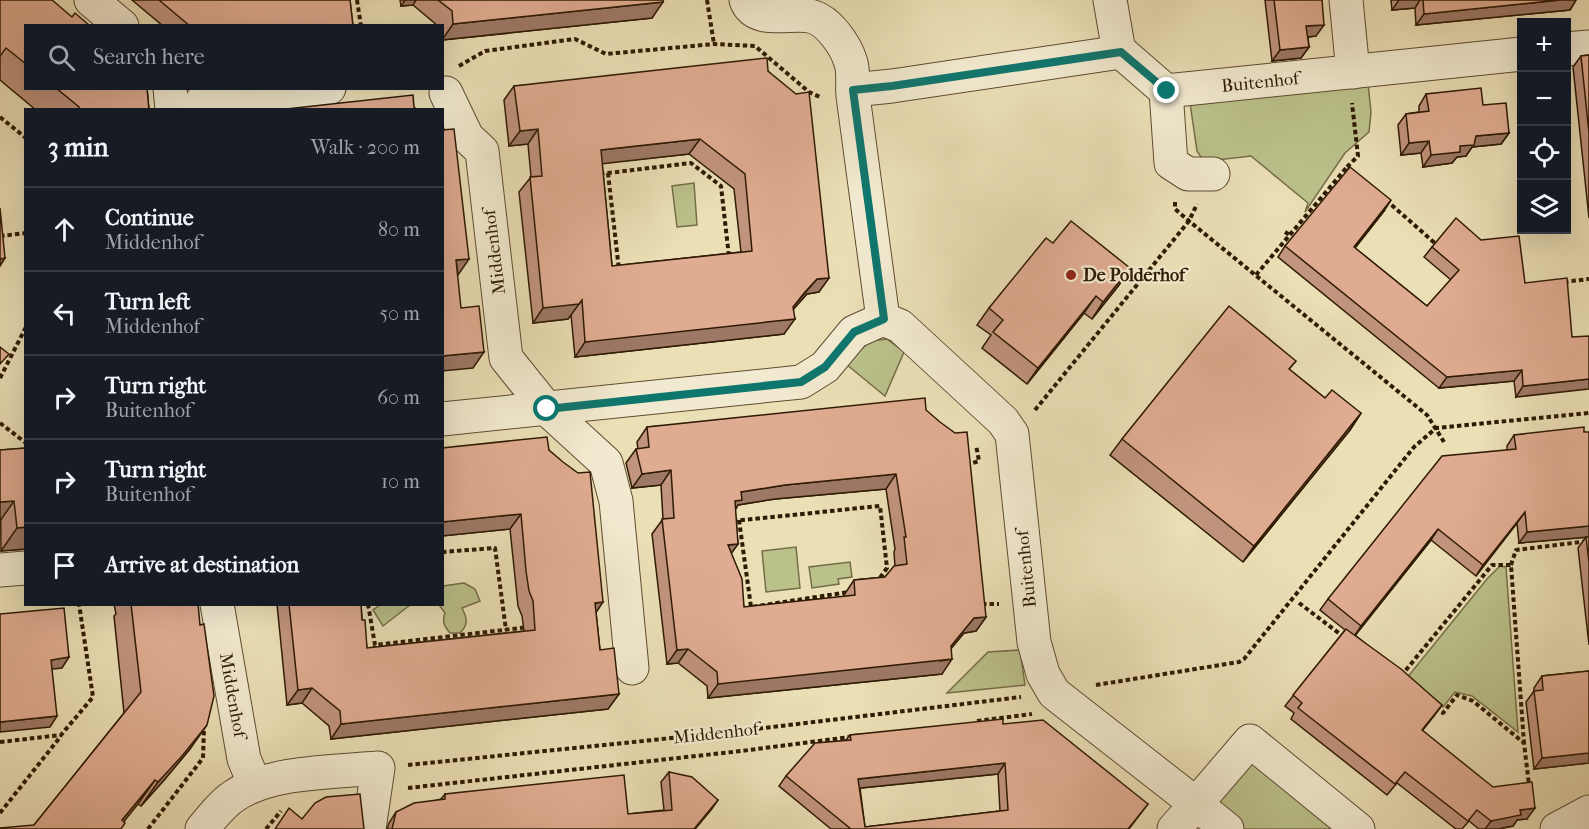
<!DOCTYPE html>
<meta charset="utf-8">
<style>
:root{--surface:#171b24;--page:#20242c;--text:#f1f3f6;--muted:#9ea1a6;--line:#363941}
body{margin:0;font-family:"IM FELL French Canon",serif;background:var(--page);color:var(--text)}
.controls{position:absolute;right:18px;top:18px;display:grid;overflow:hidden;border-radius:0px;box-shadow:0 6px 24px #0002}
.controls button{width:54px;height:54px;display:grid;place-items:center;padding:0;border:0;border-bottom:2px solid var(--line);background:var(--surface);color:var(--text);font:30px sans-serif}
.stop{position:absolute;width:18px;height:18px;margin:-14px;border:4px solid #0f766e;border-radius:50%;background:#fff}
.stop.end{background:#0f766e;border-color:#fff;box-shadow:0 2px 6px #0008}
.list{margin:0;padding:0;list-style:none}
h2{display:flex;justify-content:space-between;align-items:center;height:78px;margin:0;padding:0 24px;font-size:26px}
h2 small{font-size:20px;font-weight:400;color:var(--muted)}
.list li{display:grid;grid-template-columns:39px 1fr auto;gap:18px;align-items:center;box-sizing:border-box;height:84px;padding:0 24px;border-top:2px solid var(--line)}
.list b{display:block;font-size:22px;white-space:nowrap}
.list p{margin:0;font-size:20px;white-space:nowrap;color:var(--muted)}
.list em{font-size:20px;font-style:normal;color:var(--muted)}
.icon{flex:none;width:33px;height:33px;fill:none;stroke:currentColor;stroke-width:2;stroke-linecap:round;stroke-linejoin:round}
.map{position:relative;flex:none;width:1589px;height:829px;overflow:hidden}
.search{position:absolute;background:var(--surface);box-shadow:0 6px 24px #0002;left:24px;top:24px;width:420px;height:66px;display:flex;align-items:center;gap:15px;box-sizing:border-box;padding:0 21px;border-radius:0px;color:var(--muted);font-size:22px}
.panel{position:absolute;background:var(--surface);box-shadow:0 6px 24px #0002;left:24px;top:108px;width:420px;height:498px;border-radius:0px}
.map>svg:first-child{display:block}
</style>
<div class="map">
<svg width="1589" height="829" viewBox="0 0 1589 829">
<rect width="100%" height="100%" fill="#ebdfb6"/>
<filter id="stains"><feTurbulence type="fractalNoise" baseFrequency=".00333" numOctaves="4"/><feColorMatrix values="0 0 0 0 .2 0 0 0 0 .09 0 0 0 0 .02 0 0 0 .5 -.17"/></filter>
<radialGradient id="worn" r=".72"><stop offset=".6" stop-color="#630" stop-opacity="0"/><stop offset="1" stop-color="#630" stop-opacity=".3"/></radialGradient>
<!-- green -->
<g fill="#bbc18b" stroke="#756e47" stroke-width="1.5">
<path d="M1368,83L1371,112L1369,132L1345,153L1305,212L1308,203L1251,156L1208,161L1201,157L1197,151L1190,103Z"/>
<path d="M694,183L697,225L677,227L672,186Z"/>
<path d="M887,339L904,352L885,396L846,364L870,341Z"/>
<path d="M796,547L800,588L766,592L762,551Z"/>
<path d="M850,562L852,577L838,579L839,584L812,588L809,567Z"/>
<path d="M1500,566L1506,567L1518,732L1472,696L1455,692L1443,707L1406,679L1487,579Z"/>
<path d="M464,583L475,589L480,601L462,608C467,618 469,624 460,633H450C444,626 442,622 445,613L439,605L442,604L443,586Z"/>
<path d="M381,604H410V605L383,626L373,610Z"/>
<path d="M1020,650L1025,685L947,693L988,652Z"/>
<path d="M1252,749L1342,829H1223L1196,809Z"/>
</g>
<g fill="none" stroke-linecap="round" stroke-linejoin="round">
<!-- street casing -->
<g stroke="#5e4b30" stroke-width="35">
<g id="street">
<path d="M91,0L122,26"/>
<path d="M1110,0L1118,46L1121,52L1166,91L1171,163L1188,174H1213"/>
<path d="M1346,0L1353,72"/>
<path d="M1566,49L1589,47"/>
<path d="M170,88L172,110"/>
<path d="M853,90L892,86L1121,52"/>
<path d="M1166,91L1522,54"/>
<path d="M446,93L467,137L482,151L506,358L547,409L606,463L616,501L632,668"/>
<path d="M202,101L329,88"/>
<path d="M883,319L900,326L1003,421L1012,434L1034,642L1043,674L1054,693L1196,804L1250,741L1358,829"/>
<path d="M442,419L801,382L825,367L854,332L883,319L853,96C852,86 854,73 851,63C846,46 829,20 810,16C791,12 755,25 746,0"/>
<path d="M0,570L26,568"/>
<path d="M217,604L244,759L255,785"/>
<path d="M202,829C212,817 222,804 234,796C270,771 335,772 378,768L369,829"/>
<path d="M1174,829L1196,804L1227,829"/>
<path d="M1557,829L1589,812"/>
</g>
</g>
<!-- path -->
<g stroke="#2f1a03" stroke-width="4" stroke-dasharray="4.5 3" stroke-linecap="butt">
<path d="M357,0L361,26"/>
<path d="M707,0L714,44"/>
<path d="M459,66L485,51L575,39L606,54L714,44L755,46L809,92L820,97"/>
<path d="M0,117L26,138"/>
<path d="M1347,167L1358,156L1352,103"/>
<path d="M608,173L619,270"/>
<path d="M600,174L691,163L721,186L729,257H727"/>
<path d="M1386,200L1437,245"/>
<path d="M1175,202V209L1189,221L1427,415L1444,442"/>
<path d="M1285,232L1290,235"/>
<path d="M0,236L26,233"/>
<path d="M1256,275L1347,167L1351,170"/>
<path d="M1564,282L1589,279"/>
<path d="M0,378L26,327"/>
<path d="M1035,410L1189,221L1197,204"/>
<path d="M0,423L26,443"/>
<path d="M966,465L979,461L976,445"/>
<path d="M739,520L751,607L849,592"/>
<path d="M733,521L880,506L887,568L877,582"/>
<path d="M442,552L495,548L506,630"/>
<path d="M1511,565L1516,550L1589,541"/>
<path d="M1299,603L1344,637"/>
<path d="M368,604L375,645L529,627"/>
<path d="M982,604H999"/>
<path d="M1401,676L1492,565H1511L1524,743"/>
<path d="M1096,685L1239,662L1244,659L1414,447L1436,428L1589,413"/>
<path d="M1436,707L1443,713L1457,695L1473,701L1524,743L1529,785"/>
<path d="M977,721L1032,714"/>
<path d="M0,742L61,735L93,697L79,604"/>
<path d="M408,765L731,732L1021,697"/>
<path d="M408,788L741,751L850,737"/>
<path d="M0,813L61,736"/>
<path d="M148,829L203,758L204,727"/>
<path d="M266,829L281,811"/>
</g>
<!-- street -->
<use href="#street" stroke="#f2ead0" stroke-width="33"/>
</g>
<!-- wall -->
<g fill="#c1947d" stroke="#2f1a03" stroke-width="1.5" fill-rule="evenodd">
<path d="M0,0L72,17L90,26H26V88H147L149,110H36L0,80Z"/>
<path d="M132,0H350L353,26H163Z"/>
<path d="M400,0H663L652,18L442,40V26H438L413,5L401,6Z"/>
<path d="M1265,0H1322L1316,36L1308,37L1309,47L1301,58L1272,61Z"/>
<path d="M1391,0H1576L1570,10L1416,25L1415,8L1392,10Z"/>
<path d="M1589,55V218L1573,67L1581,56Z"/>
<path d="M768,71L819,292L807,294L793,309L784,334L575,357L571,315L568,319L533,323L519,192L531,177L528,144L509,146L504,100L514,86ZM689,154L734,189L741,252L612,266L602,163Z"/>
<path d="M1426,94L1483,105L1509,133L1501,144L1472,147L1466,156L1457,157L1452,163L1423,167L1421,153L1401,155L1398,125L1406,114L1419,112V106Z"/>
<path d="M1384,211L1355,248L1427,306L1451,280L1424,257L1432,247L1525,283L1572,337L1516,397L1514,381L1439,388L1278,257L1285,246Z"/>
<path d="M1053,243L1130,268L1119,285L1092,319L1084,313L1027,384L982,348L991,335L977,325L989,308Z"/>
<path d="M1296,361L1289,369L1325,398L1361,413L1350,430L1243,562L1110,455L1122,439Z"/>
<path d="M926,410L986,617L976,631L964,633L951,648L942,674L708,698L707,686L692,674L678,663L667,664L652,534L663,519L661,485L632,488L626,463L636,449H638L637,442L647,427ZM886,489L895,549L894,552L895,566L885,577L854,580L844,595V597L744,607L731,553L738,544L735,510L738,505L775,499Z"/>
<path d="M1514,435L1589,537L1519,543L1517,523L1476,576L1431,540L1355,635L1442,705L1422,730L1527,819L1517,820L1513,826L1498,829H1479L1469,821L1462,829H1456L1397,783L1387,795L1291,719L1294,713L1285,706L1345,630L1320,610L1328,599L1507,450V446Z"/>
<path d="M26,448V549L1,551L0,450Z"/>
<path d="M442,448L549,450L596,613L600,650L619,694L608,709L331,739L329,726L302,703L287,705L277,604H361L362,620L367,648L524,631L522,616L518,606L510,529L442,536Z"/>
<path d="M1586,537H1589V645L1578,548Z"/>
<path d="M114,604H198L190,749L165,779L141,806L138,804L34,825L124,713L114,616L116,614Z"/>
<path d="M1589,671V763L1534,769L1526,702L1534,691V688L1542,676Z"/>
<path d="M1003,724L1148,804L1129,829H831L779,786L786,776L846,740L850,735ZM998,774L1000,811L865,827L860,788Z"/>
<path d="M669,772L718,800L695,829H387L389,823L396,812L441,799L445,794L628,814L664,810L661,782Z"/>
</g>
<!-- shaded-wall -->
<g fill="#9d7866" stroke="#2f1a03" stroke-width="1.5">
<path d="M405,0H416L413,5L401,6Z"/>
<path d="M1399,0H1420L1415,8L1392,10Z"/>
<path d="M1560,0H1576L1570,10L1416,25L1424,14Z"/>
<path d="M663,2L652,18L442,40L453,24Z"/>
<path d="M1324,25L1316,36L1298,38L1306,26Z"/>
<path d="M1309,47L1301,58L1272,61L1280,50Z"/>
<path d="M538,129L528,144L509,146L520,131Z"/>
<path d="M1509,133L1501,144L1472,147L1466,156L1457,157L1452,163L1423,167L1431,155L1476,136Z"/>
<path d="M700,139L689,154L591,165L601,150Z"/>
<path d="M1429,141L1421,153L1401,155L1409,143Z"/>
<path d="M1391,200L1384,211L1347,258L1354,247Z"/>
<path d="M5,258L0,266V259Z"/>
<path d="M469,259L458,275L456,260Z"/>
<path d="M1130,268L1119,285L1092,319L1103,302Z"/>
<path d="M829,278L819,292L807,294L784,320L795,319L784,334L575,357L585,342L793,307L817,279Z"/>
<path d="M1096,296L1084,313L1027,384L1038,368Z"/>
<path d="M582,300L568,319L533,323L543,308Z"/>
<path d="M484,352L473,368L442,371V356Z"/>
<path d="M1522,370L1514,381L1439,388L1447,377Z"/>
<path d="M1589,379V389L1516,397L1523,386Z"/>
<path d="M1361,413L1350,430L1243,562L1254,546Z"/>
<path d="M671,470L661,485L632,488L642,474Z"/>
<path d="M896,474L886,489L775,499L738,505L732,515L724,516L741,492L785,485Z"/>
<path d="M14,501L0,521V502Z"/>
<path d="M1525,512L1517,523L1476,576L1483,565Z"/>
<path d="M521,514L510,529L442,536V522Z"/>
<path d="M1589,526V537L1519,543L1527,532Z"/>
<path d="M26,527V549L1,551L17,528Z"/>
<path d="M1438,529L1431,540L1354,637L1361,626Z"/>
<path d="M738,544L728,558V545Z"/>
<path d="M603,602L593,617L595,603Z"/>
<path d="M986,617L976,631L964,633L941,661L952,659L942,674L708,698L718,684L951,646L974,618Z"/>
<path d="M688,649L678,663L667,664L677,650Z"/>
<path d="M69,657L62,668L43,670L51,660Z"/>
<path d="M312,688L302,703L287,705L298,690Z"/>
<path d="M619,694L608,709L331,739L341,724Z"/>
<path d="M1442,705L1434,716L1414,741L1422,730Z"/>
<path d="M57,716L50,727L0,732V722Z"/>
<path d="M207,725L190,749L165,779L141,806L158,782Z"/>
<path d="M1589,753V763L1534,769L1542,758Z"/>
<path d="M1005,763L998,774L851,789L858,779Z"/>
<path d="M155,780L138,804L118,829L122,820Z"/>
<path d="M718,800L711,810L695,829H694Z"/>
<path d="M1535,808L1527,819L1517,820L1513,826L1498,829H1485L1491,821L1520,810Z"/>
</g>
<!-- building -->
<g fill="#e0ac91" stroke="#2f1a03" stroke-width="1.5" fill-rule="evenodd">
<path d="M0,0H52L72,17L75,13L90,26H26V64L6,48L0,56Z"/>
<path d="M159,0H350L353,26H190Z"/>
<path d="M438,0H663V2L453,24L452,11Z"/>
<path d="M1274,0H1322L1324,25L1306,26L1309,47L1280,50Z"/>
<path d="M1423,0H1560L1424,14Z"/>
<path d="M1589,55V133L1581,56Z"/>
<path d="M767,58L768,71L796,94L809,92L829,278L817,279L805,292L793,307L795,319L585,342L582,300L579,304L543,308L530,177L542,176L538,129L520,131L514,86ZM700,139L745,174L752,251L612,266L601,150Z"/>
<path d="M56,88H147L149,110H80L79,107Z"/>
<path d="M1481,88L1483,105L1506,103L1509,133L1476,136L1474,145L1460,146V152L1431,155L1429,141L1409,143L1406,114L1429,111L1426,94Z"/>
<path d="M413,95L414,107L417,110H277Z"/>
<path d="M454,129L469,259L456,260L461,308L479,306L484,352L442,356V130Z"/>
<path d="M1350,167L1391,200L1354,247L1427,306L1459,270L1432,247L1456,218L1481,240L1519,236L1525,283L1567,278L1572,337L1589,336V379L1523,386L1522,370L1447,377L1285,246Z"/>
<path d="M0,208L5,258L0,259Z"/>
<path d="M1071,221L1130,268L1103,302L1096,296L1038,368L993,332L1003,320L989,308L1046,238L1053,243Z"/>
<path d="M1229,306L1296,361L1289,369L1325,398L1332,390L1361,413L1254,546L1122,439Z"/>
<path d="M0,347L9,354L0,364Z"/>
<path d="M925,398L926,410L940,422L955,433L967,432L986,617L974,618L951,646L952,659L718,684L717,672L702,660L688,649L677,650L662,519L674,518L671,470L642,474L636,449L649,447L647,427ZM896,474L906,537H904L907,564L894,566L885,577L854,580L855,595L744,607L742,579L728,545L738,544L735,501L742,500L741,492L785,485Z"/>
<path d="M1584,427V432H1589V526L1527,532L1525,512L1483,565L1438,529L1361,626L1328,599L1442,456L1516,449L1514,435Z"/>
<path d="M547,437L549,450L563,462L578,473L590,472L603,602L595,603L600,650L614,648L619,694L341,724L340,711L312,688L298,690L289,604H361L362,620H365L367,648L535,630L533,601L529,591L526,571L521,514L442,522V448Z"/>
<path d="M26,448V527L17,528L14,501L0,502V450Z"/>
<path d="M1586,537H1589V562Z"/>
<path d="M131,604H198L200,625L204,624L214,696L207,725L182,756L158,782L155,780L122,820L125,823L121,829H0V828L34,825L141,692Z"/>
<path d="M64,608L69,657L51,660L57,716L0,722V614Z"/>
<path d="M1346,629L1401,669L1442,705L1422,730L1493,787L1532,782L1535,808L1520,810L1521,815L1491,821L1477,810L1468,821L1405,772L1395,784L1298,708L1302,703L1293,695Z"/>
<path d="M1589,671V753L1542,758L1534,691L1543,690L1542,676Z"/>
<path d="M1003,719V724L1043,720L1148,804L1128,829H851L786,776L815,743L851,740L850,735ZM1005,763L1008,810L865,827L858,779Z"/>
<path d="M669,772L692,777L718,800L694,829H392L396,812L414,803L445,799V794L624,775L628,814L672,810Z"/>
<path d="M360,794L364,829H275L289,808L302,819L315,803L326,797Z"/>
</g>
<g fill="none" stroke-linecap="round" stroke-linejoin="round">
<!-- route -->
<path stroke="#0f766e" stroke-width="8" d="M547,409L801,382L825,367L854,332L884,319L853,90L892,86L1121,52L1167,91"/>
</g>
<!-- markers -->
<circle fill="#8f2418" stroke="#f2ead0" stroke-width="2" cx="1071" cy="275" r="6"/>
<g text-anchor="middle" stroke-width="4.5" stroke-linejoin="round" paint-order="stroke">
<!-- street labels -->
<g font-size="18" fill="#2f1a03" stroke="#f2ead0">
<text transform="translate(1260 82) rotate(-6)" y="6">Buitenhof</text>
<text transform="translate(494 252) rotate(-97)" y="6">Middenhof</text>
<text transform="translate(1026 569) rotate(-96)" y="6">Buitenhof</text>
<text transform="translate(233 695) rotate(80)" y="6">Middenhof</text>
<text transform="translate(716 733) rotate(-6)" y="6">Middenhof</text>
</g>
<!-- poi labels -->
<g font-size="18" font-weight="bold" fill="#2f1a03" stroke="#f2ead0" text-anchor="start">
<text x="1083" y="281">De Polderhof</text>
</g>
</g>
<rect width="100%" height="100%" filter="url(#stains)"/>
<rect width="100%" height="100%" fill="url(#worn)"/>
</svg>
<div class="controls">
<button>+</button>
<button>−</button>
<button><svg class="icon" aria-label="locate" viewBox="0 0 24 24"><circle cx="12" cy="12" r="6"/><path d="M12 2v4M12 18v4M2 12h4M18 12h4"/></svg></button>
<button><svg class="icon" aria-label="layers" viewBox="0 0 24 24"><path d="M12 4l9 5-9 5-9-5zM3 14l9 5 9-5"/></svg></button>
</div>
<div class="stop" style="left:547px;top:409px"></div>
<div class="stop end" style="left:1167px;top:91px"></div>
<div class="search"><svg class="icon" aria-label="search" viewBox="0 0 24 24"><circle cx="10" cy="10" r="6"/><path d="M15 15l6 6"/></svg>Search here</div>
<section class="panel">
<h2>3 min<small>Walk · 200 m</small></h2>
<ul class="list">
<li><svg class="icon" aria-label="ahead" viewBox="0 0 24 24"><path d="M12 20V5M6 11l6-6 6 6"/></svg><div><b>Continue</b><p>Middenhof</p></div><em>80 m</em></li>
<li><svg class="icon" aria-label="left" viewBox="0 0 24 24"><path d="M17 20v-9H6M10 6l-5 5 5 5"/></svg><div><b>Turn left</b><p>Middenhof</p></div><em>50 m</em></li>
<li><svg class="icon" aria-label="right" viewBox="0 0 24 24"><path d="M7 20v-9h11M14 6l5 5-5 5"/></svg><div><b>Turn right</b><p>Buitenhof</p></div><em>60 m</em></li>
<li><svg class="icon" aria-label="right" viewBox="0 0 24 24"><path d="M7 20v-9h11M14 6l5 5-5 5"/></svg><div><b>Turn right</b><p>Buitenhof</p></div><em>10 m</em></li>
<li><svg class="icon" aria-label="arrive" viewBox="0 0 24 24"><path d="M6 21V4h12l-3 4 3 4H6"/></svg><div><b>Arrive at destination</b></div></li>
</ul>
</section>
</div>
